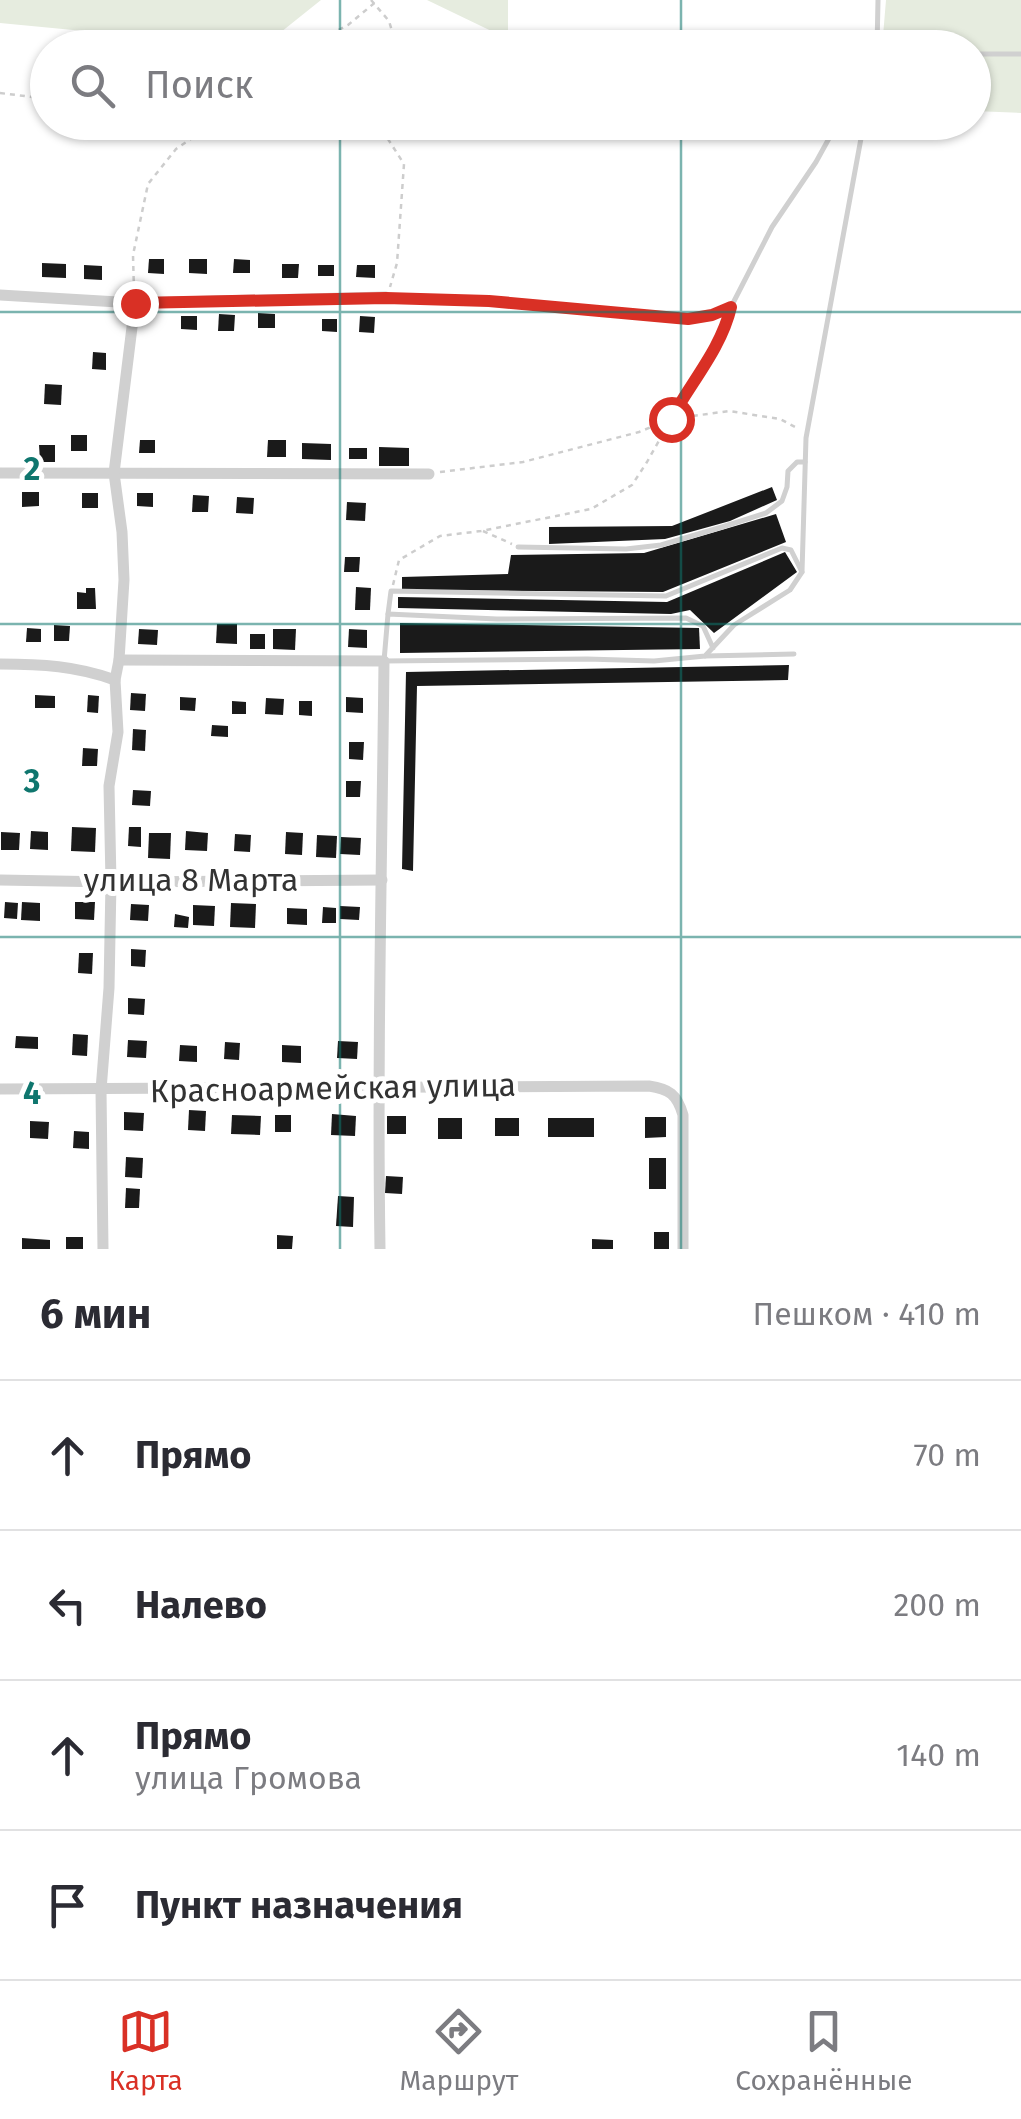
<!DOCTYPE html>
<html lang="ru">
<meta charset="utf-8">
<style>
:root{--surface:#fff;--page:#f2f2f3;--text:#2b2b33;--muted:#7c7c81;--line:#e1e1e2;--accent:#d93025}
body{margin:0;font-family:"Fira Sans",sans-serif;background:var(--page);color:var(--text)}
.stop{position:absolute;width:30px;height:30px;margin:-22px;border:8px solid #d93025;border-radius:50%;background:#fff}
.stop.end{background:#d93025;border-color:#fff;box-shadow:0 2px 10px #0008}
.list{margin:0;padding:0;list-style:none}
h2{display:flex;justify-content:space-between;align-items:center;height:130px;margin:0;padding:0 40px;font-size:42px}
h2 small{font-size:32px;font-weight:400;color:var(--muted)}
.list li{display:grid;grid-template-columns:65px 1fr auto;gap:30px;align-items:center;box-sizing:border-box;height:150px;padding:0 40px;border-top:2px solid var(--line)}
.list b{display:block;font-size:38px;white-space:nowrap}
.list p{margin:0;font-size:32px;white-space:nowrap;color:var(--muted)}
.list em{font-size:32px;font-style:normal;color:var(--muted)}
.icon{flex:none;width:55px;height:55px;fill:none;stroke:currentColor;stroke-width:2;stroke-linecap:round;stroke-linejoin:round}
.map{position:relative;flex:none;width:1021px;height:1249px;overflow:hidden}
.search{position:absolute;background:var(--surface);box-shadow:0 2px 8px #0004;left:30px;right:30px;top:30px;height:110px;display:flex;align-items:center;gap:25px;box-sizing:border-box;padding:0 35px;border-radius:55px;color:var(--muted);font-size:38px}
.sheet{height:730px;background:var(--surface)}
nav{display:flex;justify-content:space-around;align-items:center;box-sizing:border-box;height:140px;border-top:2px solid var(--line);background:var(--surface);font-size:28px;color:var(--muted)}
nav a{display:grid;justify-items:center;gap:5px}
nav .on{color:var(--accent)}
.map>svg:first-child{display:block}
</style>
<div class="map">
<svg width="1021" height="1249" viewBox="0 0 1021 1249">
<rect width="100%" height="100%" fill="#fff"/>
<!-- green -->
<g fill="#e6ecdf">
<path d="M0,0H321L261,48L0,23Z"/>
<path d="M427,0H508V39Z"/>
<path d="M886,0H1021V113L974,111V48H882Z"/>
</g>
<!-- building -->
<g fill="#1a1a1a">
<path d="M149,259H164V274L148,273Z"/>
<path d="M189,259H207V274L189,273Z"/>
<path d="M234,259L250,260V273H233Z"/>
<path d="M42,263L66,264V278L42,277Z"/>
<path d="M282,264H299L298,278H282Z"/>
<path d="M84,265L102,266V280L84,279Z"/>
<rect x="318" y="265" width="16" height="11"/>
<path d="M357,265H375V278L356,277Z"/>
<path d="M258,313L275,314V328H258Z"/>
<path d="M219,314L235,315L234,331H218Z"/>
<path d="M181,316H197V330L181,329Z"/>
<path d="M360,316L375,317L374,333L359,332Z"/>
<path d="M322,319H337V332L322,331Z"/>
<path d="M93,352L106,353V370L92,369Z"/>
<path d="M45,384L62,385L61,405L44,404Z"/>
<rect x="71" y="435" width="16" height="16"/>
<path d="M140,440H155V453H139Z"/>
<path d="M268,440H286V457H267Z"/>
<path d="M302,443L331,444V460L302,459Z"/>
<path d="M39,445H55V462H40Z"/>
<path d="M379,447L409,448V466H379Z"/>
<rect x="349" y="448" width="18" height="11"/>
<path d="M772,487L777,500L730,521L665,539L549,544V527L672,526Z"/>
<path d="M22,492H39V506L22,507Z"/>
<rect x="82" y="493" width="16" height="15"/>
<path d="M137,493H153V507L137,506Z"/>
<path d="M193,495L209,496L208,512H192Z"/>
<path d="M237,497L254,498L253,514L236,513Z"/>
<path d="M347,502L366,503L365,521L346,520Z"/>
<path d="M776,514L786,542L663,592L402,590V577L508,574L511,555L644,553Z"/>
<path d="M785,552L797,572L714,633L690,610L671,614L398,608V597L667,602Z"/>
<path d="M345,557H360L359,572H344Z"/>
<path d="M356,587L371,588L370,610H355Z"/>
<path d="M86,588H95L96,609H77V592L86,593Z"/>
<path d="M400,623L699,628L700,649L400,653Z"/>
<path d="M217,624H237V644L216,643Z"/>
<path d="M54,625L70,626L69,641H54Z"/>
<path d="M27,628L41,629V642H26Z"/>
<path d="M139,629L158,630L157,645L138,644Z"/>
<path d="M273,629H296L295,650L273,649Z"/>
<path d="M349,629L367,630V648L348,647Z"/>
<rect x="250" y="634" width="15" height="15"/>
<path d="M789,665L788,680L417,686L413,871L402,869L406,672Z"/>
<path d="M131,693L146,694L145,711L130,710Z"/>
<path d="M35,695L55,696V708H35Z"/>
<path d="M88,695L99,696L98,713L87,712Z"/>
<path d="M180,697L196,698L195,711L180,710Z"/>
<path d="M346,697L363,698V713L346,712Z"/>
<path d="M266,698L284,699L283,715L265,714Z"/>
<path d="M232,701L246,702V714H232Z"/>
<path d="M299,701H312V716L299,715Z"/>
<path d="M212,725L228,726V737L211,736Z"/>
<path d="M133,729L146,730L145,751L132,750Z"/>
<path d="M349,742H364L363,760L349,759Z"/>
<path d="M83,748L98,749L97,766H82Z"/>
<path d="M346,781H361L360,797H346Z"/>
<path d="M133,790L151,791L150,806L132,805Z"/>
<path d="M72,827L96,828L95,852L71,851Z"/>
<path d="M129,827H141V847L128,846Z"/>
<path d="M31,831L48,832V850L30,849Z"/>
<path d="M186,831L208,833L207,851L185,850Z"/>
<path d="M1,832L20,833L19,850H1Z"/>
<path d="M286,832L303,833L302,855L285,854Z"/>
<path d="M149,833H171L170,859L148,858Z"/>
<path d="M235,834L251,835L250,852L234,851Z"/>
<path d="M317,835L337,836L336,858L316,857Z"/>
<path d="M341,837L361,838L360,855L340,854Z"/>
<path d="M5,902L18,903L17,919L4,918Z"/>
<path d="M22,902L40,903V921L21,920Z"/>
<path d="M75,902H95L94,920L75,919Z"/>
<path d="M231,903L256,904L255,928L230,927Z"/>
<path d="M131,904L149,905L148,921L130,920Z"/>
<path d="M193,905L215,906L214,926L193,925Z"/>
<path d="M340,906L360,907L359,920L340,919Z"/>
<path d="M323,907L336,908V923H322Z"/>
<path d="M287,908L307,909V925L287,924Z"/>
<path d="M175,914L189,917L188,928L174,927Z"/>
<path d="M131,949L146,950L145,967L131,966Z"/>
<path d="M79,953H93L92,974L78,973Z"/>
<path d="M128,998L145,999L144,1015L128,1014Z"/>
<path d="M73,1034L88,1035L87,1056L72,1055Z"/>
<path d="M16,1036L38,1037V1049L15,1048Z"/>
<path d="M128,1040L147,1041L146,1058L127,1057Z"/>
<path d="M338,1041L358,1042L357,1059L337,1058Z"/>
<path d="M225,1042L240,1043L239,1060L224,1059Z"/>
<path d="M180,1045L197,1046V1062L179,1061Z"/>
<path d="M282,1045L301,1046V1063L282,1062Z"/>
<path d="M189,1110L206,1111L205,1131L188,1130Z"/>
<path d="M124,1112L144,1113L143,1131L124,1130Z"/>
<path d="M332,1114L356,1116L355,1136L331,1135Z"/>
<path d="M232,1115L261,1116L260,1135L231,1134Z"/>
<rect x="275" y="1115" width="16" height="17"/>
<rect x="387" y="1116" width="19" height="18"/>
<path d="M645,1117H666V1137L645,1138Z"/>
<rect x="438" y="1118" width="24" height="21"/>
<rect x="495" y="1118" width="24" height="18"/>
<rect x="548" y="1118" width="46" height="19"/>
<path d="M30,1121L49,1122L48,1139L30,1138Z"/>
<path d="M74,1131L89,1132V1149L73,1148Z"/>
<path d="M126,1157L143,1158L142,1178L125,1177Z"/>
<rect x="649" y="1158" width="17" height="31"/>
<path d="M386,1176L403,1177L402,1194L385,1193Z"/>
<path d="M126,1188L140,1189L139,1208H125Z"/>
<path d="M338,1196L354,1197L353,1227L336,1226Z"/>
<rect x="654" y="1232" width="15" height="17"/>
<path d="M277,1235L293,1236L292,1249H277Z"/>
<rect x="66" y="1237" width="17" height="12"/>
<path d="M22,1238L50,1240V1249H22Z"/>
<path d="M592,1239L613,1240V1249H592Z"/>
</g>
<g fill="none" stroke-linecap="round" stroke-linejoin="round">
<!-- path -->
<g stroke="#cdcdcd" stroke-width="2.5" stroke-dasharray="5 5" stroke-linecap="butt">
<path d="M371,0L389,21L396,44L394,48"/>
<path d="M303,48L348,25L378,0"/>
<path d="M0,93L48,99"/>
<path d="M192,122L211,123"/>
<path d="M377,122L404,164L397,263L390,287"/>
<path d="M134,291L133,255L148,184L176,149L214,123"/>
<path d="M440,472L523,462L639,432L671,419L729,411L780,419L797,428"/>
<path d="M483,531L512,544"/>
<path d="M393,585L399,560L440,536L481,531L591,509L632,485L647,462L679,405L712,355L728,318"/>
</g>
<!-- lane -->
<g stroke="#d0d0d0" stroke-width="5">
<path d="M877,48L878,0"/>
<path d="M974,54H1021"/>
<path d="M386,297L489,301L688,319L712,315L731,307L772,227L816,162L838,122"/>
<path d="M518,547L626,549L661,545L722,527L766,513L782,501L787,487L788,471L797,462H805"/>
<path d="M388,614L391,591L666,596L782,548L791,550L802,572"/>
<path d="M713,648L703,626L686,618L497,619L388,614L384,661L587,659L654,661L705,656L734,625L790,590L802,572L806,438L864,122"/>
<path d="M705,656L794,654"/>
</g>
<!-- street -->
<g stroke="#d0d0d0" stroke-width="11">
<path d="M0,295L135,303L386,297"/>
<path d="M0,473L429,474"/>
<path d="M119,660L384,661C382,857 377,1053 380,1249"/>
<path d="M0,664C41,664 77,666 115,680"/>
<path d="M0,880L111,882L382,880"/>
<path d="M0,1089L649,1086C669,1089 677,1094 683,1115V1249"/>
<path d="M103,1249L101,1090L109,988L111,882L109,786L118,732L115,680L119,660L124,580L122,532L114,473L135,303"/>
</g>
</g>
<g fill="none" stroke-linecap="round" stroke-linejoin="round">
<!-- route -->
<path stroke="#d93025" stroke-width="12" d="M135,303L386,298L489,301L688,319L712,315L731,307C721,349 691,382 671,419"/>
</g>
<!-- grid -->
<path fill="none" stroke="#0f766e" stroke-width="2.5" stroke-opacity="0.55" d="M340,0V48M681,0V48M340,122V1249M681,122V1249M0,312H1021M0,624H1021M0,937H1021"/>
<g text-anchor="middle" stroke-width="10" stroke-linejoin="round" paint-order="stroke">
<!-- street labels -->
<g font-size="32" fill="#333" stroke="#fff">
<text x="191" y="891">улица 8 Марта</text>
<text transform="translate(333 1088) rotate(-1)" y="11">Красноармейская улица</text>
</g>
</g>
<g font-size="32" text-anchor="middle" font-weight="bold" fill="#0f766e" stroke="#fff" stroke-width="10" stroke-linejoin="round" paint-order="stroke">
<text x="32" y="480">2</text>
<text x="32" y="792">3</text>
<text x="32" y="1104">4</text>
</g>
</svg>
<div class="stop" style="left:671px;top:419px"></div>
<div class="stop end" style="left:135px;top:303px"></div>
<div class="search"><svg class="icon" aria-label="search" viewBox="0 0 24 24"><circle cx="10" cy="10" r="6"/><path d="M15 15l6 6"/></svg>Поиск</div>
</div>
<section class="sheet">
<h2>6 мин<small>Пешком · 410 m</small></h2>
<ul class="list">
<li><svg class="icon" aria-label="ahead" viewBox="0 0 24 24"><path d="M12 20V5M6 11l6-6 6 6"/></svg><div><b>Прямо</b></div><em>70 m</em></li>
<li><svg class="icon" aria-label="left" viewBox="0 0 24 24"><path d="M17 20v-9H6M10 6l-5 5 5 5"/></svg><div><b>Налево</b></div><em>200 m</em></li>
<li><svg class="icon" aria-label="ahead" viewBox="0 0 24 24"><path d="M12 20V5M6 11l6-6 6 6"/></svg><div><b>Прямо</b><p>улица Громова</p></div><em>140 m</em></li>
<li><svg class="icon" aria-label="arrive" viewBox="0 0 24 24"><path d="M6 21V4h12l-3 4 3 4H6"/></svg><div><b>Пункт назначения</b></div></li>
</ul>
</section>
<nav>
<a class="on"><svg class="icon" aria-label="map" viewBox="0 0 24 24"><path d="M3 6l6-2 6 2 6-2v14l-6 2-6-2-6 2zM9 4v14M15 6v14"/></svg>Карта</a>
<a><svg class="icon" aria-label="directions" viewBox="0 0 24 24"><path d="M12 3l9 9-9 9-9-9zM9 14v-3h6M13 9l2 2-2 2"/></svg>Маршрут</a>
<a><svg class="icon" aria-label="saved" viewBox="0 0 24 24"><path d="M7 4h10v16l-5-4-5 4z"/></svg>Сохранённые</a>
</nav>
